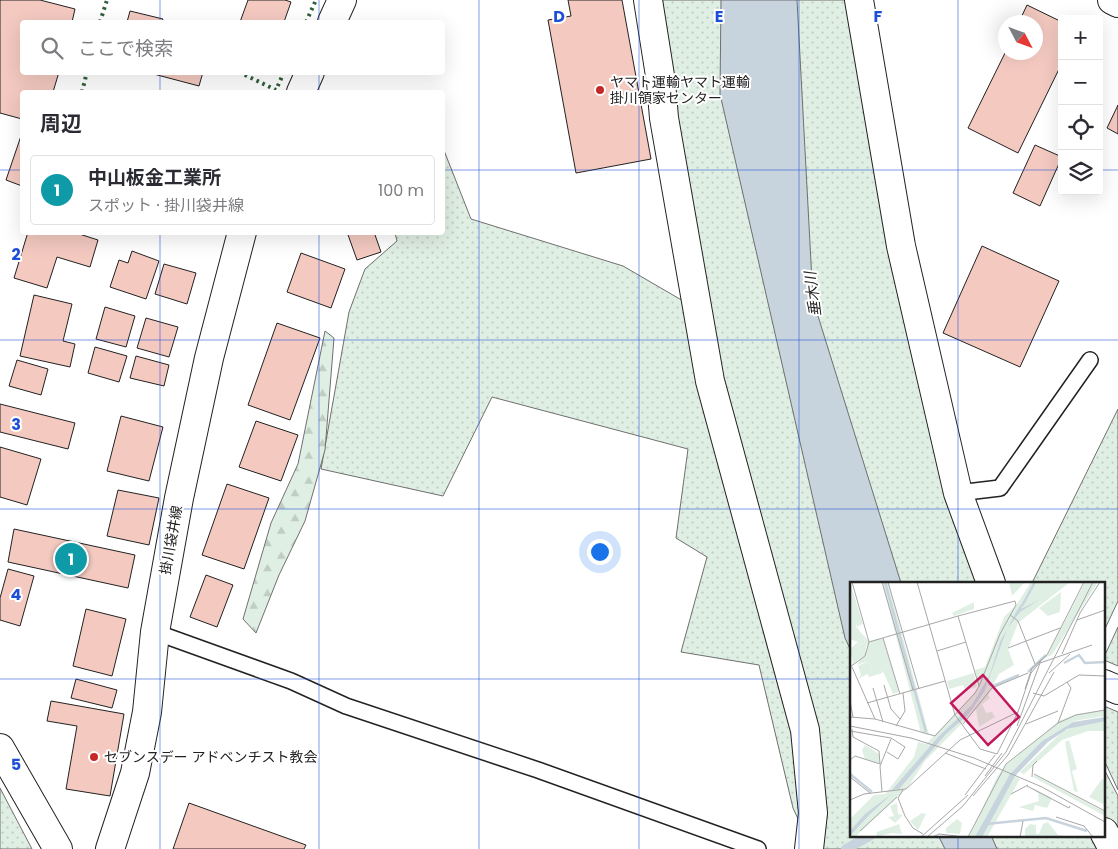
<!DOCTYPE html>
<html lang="ja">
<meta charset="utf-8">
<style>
:root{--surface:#fff;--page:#f2f2f3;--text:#2b2b33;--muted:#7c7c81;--line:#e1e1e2;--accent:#d93025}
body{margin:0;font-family:Poppins,"Noto Sans JP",sans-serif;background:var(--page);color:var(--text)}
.controls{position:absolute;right:15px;top:15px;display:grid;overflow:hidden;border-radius:5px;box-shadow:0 5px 20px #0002}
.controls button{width:45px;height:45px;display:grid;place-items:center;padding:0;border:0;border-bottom:1px solid var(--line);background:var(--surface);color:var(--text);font:25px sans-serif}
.compass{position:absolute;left:998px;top:15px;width:45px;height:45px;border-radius:50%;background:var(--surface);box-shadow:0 5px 20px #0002;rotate:131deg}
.you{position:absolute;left:599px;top:551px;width:18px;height:18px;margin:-12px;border:4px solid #fff;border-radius:50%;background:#1a73e8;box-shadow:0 0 0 8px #1a73e833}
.badge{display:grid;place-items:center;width:32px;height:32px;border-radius:50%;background:var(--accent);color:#fff;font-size:16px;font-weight:700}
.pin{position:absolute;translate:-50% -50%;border:2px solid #fff;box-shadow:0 1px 5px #0006}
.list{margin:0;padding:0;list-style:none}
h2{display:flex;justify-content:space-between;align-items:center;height:65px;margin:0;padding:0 20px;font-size:21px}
h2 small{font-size:16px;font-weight:400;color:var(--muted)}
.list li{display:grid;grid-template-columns:32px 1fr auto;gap:15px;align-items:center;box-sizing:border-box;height:70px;margin:0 10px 10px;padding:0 10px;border:1px solid var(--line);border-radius:5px}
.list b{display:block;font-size:19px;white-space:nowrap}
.list p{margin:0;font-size:16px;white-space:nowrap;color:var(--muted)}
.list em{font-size:16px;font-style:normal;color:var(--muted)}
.icon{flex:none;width:28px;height:28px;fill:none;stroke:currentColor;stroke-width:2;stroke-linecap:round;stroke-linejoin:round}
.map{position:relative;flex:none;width:1118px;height:849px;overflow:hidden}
.search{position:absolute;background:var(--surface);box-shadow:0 5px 20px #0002;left:20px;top:20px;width:425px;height:55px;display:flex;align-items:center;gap:12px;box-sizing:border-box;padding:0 18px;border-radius:5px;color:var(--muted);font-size:19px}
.panel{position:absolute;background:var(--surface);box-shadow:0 5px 20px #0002;left:20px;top:90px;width:425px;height:145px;border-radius:5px}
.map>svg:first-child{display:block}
</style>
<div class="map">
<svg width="1118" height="849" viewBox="0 0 1118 849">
<defs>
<pattern id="grass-dots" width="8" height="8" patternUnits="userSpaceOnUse" patternTransform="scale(1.25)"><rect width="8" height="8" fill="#e0efe3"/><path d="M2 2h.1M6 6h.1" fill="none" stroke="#c0cdc2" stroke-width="1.8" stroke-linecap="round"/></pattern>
<pattern id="forest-firs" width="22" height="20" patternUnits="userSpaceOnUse" patternTransform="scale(1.25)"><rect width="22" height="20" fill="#e0efe3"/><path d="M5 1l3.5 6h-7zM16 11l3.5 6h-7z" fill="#c0cdc2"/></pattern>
</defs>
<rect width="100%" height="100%" fill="#fff"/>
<!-- grass -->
<g fill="url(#grass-dots)" stroke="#6f6f6f">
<path d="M656,0H870L878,109L985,583H852V835H1104V769L1118,796V849H812L793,808L759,665L681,652L707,557L676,538L688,449L492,397L443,496L321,469L349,312L365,269L397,241L395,233L442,232L443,148L471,219L623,266L697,309Z"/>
<path d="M1118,409V601L1104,631V583H1032Z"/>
<path d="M1118,627V666L1104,660V657Z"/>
<path d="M1104,706L1118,712V790L1104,760Z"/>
<path d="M0,788L32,849H0Z"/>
</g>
<!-- forest -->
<path fill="url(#forest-firs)" stroke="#6f6f6f" d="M325,331L334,338L325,450L305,521L279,575L256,633L243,619L271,523L298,464Z"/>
<!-- water -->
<g fill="#c7d3dd" stroke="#6f6f6f">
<path d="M721,0H797L813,300L901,583H852V653L845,638L720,94Z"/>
<path d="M938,835H991L997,849H945Z"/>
</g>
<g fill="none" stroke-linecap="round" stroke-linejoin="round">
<!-- stream -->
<path stroke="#c7d3dd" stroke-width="10" d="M846,849L871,835"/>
</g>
<!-- building -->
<g fill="#f3c9c0" stroke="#222">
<path d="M0,0H40L75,9L72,22H22V72H59L53,92H22V119L0,113Z"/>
<path d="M248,0H285L291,2L284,22H240Z"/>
<path d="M568,0H622L651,159L576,173L548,20L571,16Z"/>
<path d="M1027,5L1062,22V63L1018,153L968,128L1006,51V52H1036V22H1019Z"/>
<path d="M130,11L163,19L162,22H127Z"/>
<path d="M146,72H203L199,86Z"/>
<path d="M1118,105V134L1107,128Z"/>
<path d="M22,133V186L6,180Z"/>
<path d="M1035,145L1062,157L1040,206L1013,193Z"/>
<path d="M28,232H73L98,240L90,267L57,257L47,288L14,278Z"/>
<path d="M347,232H374L381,252L357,260Z"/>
<path d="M982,246L1059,281L1020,367L943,333Z"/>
<path d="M132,251L159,261L146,299L110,287L119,260L128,263Z"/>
<path d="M301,253L345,269L331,308L287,292Z"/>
<path d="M164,264L196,273L187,304L155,294Z"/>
<path d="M34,295L72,304L63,341L75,344L70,367L20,356Z"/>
<path d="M105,307L135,316L126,347L96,339Z"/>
<path d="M146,318L178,327L169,357L137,348Z"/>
<path d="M277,323L320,338L290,420L248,405Z"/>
<path d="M95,347L127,356L119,382L88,373Z"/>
<path d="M136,356L169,365L164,386L130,378Z"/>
<path d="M17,360L48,369L41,395L9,386Z"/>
<path d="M0,404L75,423L68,449L0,432Z"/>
<path d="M121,416L163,427L149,481L107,471Z"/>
<path d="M256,421L298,435L281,481L239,467Z"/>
<path d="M0,447L41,459L27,505L0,497Z"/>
<path d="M227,484L269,498L244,569L202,555Z"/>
<path d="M118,490L159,498L149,545L107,536Z"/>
<path d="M14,529L135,555L128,588L8,562Z"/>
<path d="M8,569L34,576L20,626L0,620V598Z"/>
<path d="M206,575L233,585L217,627L190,617Z"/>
<path d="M86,609L126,619L112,676L73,666Z"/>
<path d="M76,679L117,690L112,708L71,698Z"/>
<path d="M51,701L124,714L110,796L66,789L77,726L47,721Z"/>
<path d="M189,803L306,845L304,849H173Z"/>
</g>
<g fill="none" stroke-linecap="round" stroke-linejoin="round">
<!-- lane casing -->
<g stroke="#222" stroke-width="18">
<g id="lane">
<path d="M958,493L1000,488L1090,360"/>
<path d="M155,632L291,681L346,706L538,770L758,849"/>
</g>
</g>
<!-- street casing -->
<g stroke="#222" stroke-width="30">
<g id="street">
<path d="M648,0L661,82L664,118L710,381L805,730L813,813L809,849"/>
<path d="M859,0L901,246L958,493L991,583"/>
<path d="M1104,684L1118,690"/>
<path d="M1104,832L1113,849"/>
</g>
</g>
<!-- secondary casing -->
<g stroke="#222" stroke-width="30">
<g id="secondary">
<path d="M1112,0L1118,3"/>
<path d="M332,22L342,0"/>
<path d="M301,92L310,72"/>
<path d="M0,748L58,849"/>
<path d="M110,849L135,773L147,712L155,632L179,498L209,358L242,232"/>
</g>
</g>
<!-- lane -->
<use href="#lane" stroke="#fff" stroke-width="15"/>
<!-- street -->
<use href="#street" stroke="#fff" stroke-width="28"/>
<!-- secondary -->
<use href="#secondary" stroke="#fff" stroke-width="28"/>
<!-- hedge -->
<g stroke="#2f5e38" stroke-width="4" stroke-dasharray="2.5 4" stroke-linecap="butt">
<path d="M100,22L107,0"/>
<path d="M306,22L316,0"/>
<path d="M239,72L276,90L284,72"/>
<path d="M82,92L87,72"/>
</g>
</g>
<!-- grid -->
<path fill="none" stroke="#1d4ed8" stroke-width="1" stroke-opacity="0.55" d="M160,0V22M319,0V22M479,0V849M639,0V849M799,0V849M958,0V583M160,72V92M319,72V92M0,170H22M442,170H1062M1099,170H1118M160,232V849M319,232V849M0,340H1118M0,509H1118M0,679H852M1104,679H1118M958,835V849"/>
<!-- markers -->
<g fill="#c62828" stroke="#fff" stroke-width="2">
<circle cx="600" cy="90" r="5"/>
<circle cx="94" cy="757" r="5"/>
</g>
<g text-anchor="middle" stroke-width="4" stroke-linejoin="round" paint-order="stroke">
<!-- poi labels -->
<g font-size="14" fill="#222" stroke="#fff" text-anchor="start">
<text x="610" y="87">ヤマト運輸ヤマト運輸<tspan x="610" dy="16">掛川領家センター</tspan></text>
<text x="104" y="762">セブンスデー アドベンチスト教会</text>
</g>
<!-- street labels -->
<g font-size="14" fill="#222" stroke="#fff">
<text transform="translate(171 540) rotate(-80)" y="5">掛川袋井線</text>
</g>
<!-- water labels -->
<g font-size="15" font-style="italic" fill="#222" stroke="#fff">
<text transform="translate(813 294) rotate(-97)" y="5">垂木川</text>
</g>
</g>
<!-- overview -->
<g transform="translate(850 582)">
<rect width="255" height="255" fill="#fff"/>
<path d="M0,0L13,42L8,44L9,50L0,22ZM32,0H38L79,153L71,151ZM159,0H175L162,14ZM181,0H220L168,41L158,67L164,83L149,92L138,113L140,116L132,122L136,131L142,130L145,135L129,145L126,127L75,179L58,205L5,255H0V237L24,213L35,212L64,175L68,160L76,162L125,111L129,104L125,88L135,85L154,35L167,22ZM235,0H248L202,73L189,78L197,74ZM211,10L210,30L198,34L189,26ZM124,20V27L104,34L102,31ZM15,55L19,59L33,56L49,110L43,112L33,89L37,83L27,69L18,65L17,61L14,75L4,82L13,73L8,63L14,62ZM18,79L23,89L8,97L11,93L8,84ZM124,91L127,105L115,108L113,103L99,107L97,99ZM255,128V134L224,139L192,159L160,192L170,197L137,255H119L147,195L157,182L209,139L226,132ZM255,139V149H238L212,158L174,192L170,190L213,149L237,141ZM219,158L227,187L222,189L228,210L224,209L216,166L215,160ZM15,163L29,172L30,182L15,177L12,168ZM252,197L255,198V223L239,215ZM179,204L202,216L197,226L185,223L183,229L169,225L189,219L188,211ZM47,221L48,232L53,233L45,241L38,235L44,234L40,224ZM72,231L76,232L68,248L60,239ZM107,237L112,241L110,252L96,251V246ZM49,242L52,252L42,251L26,255L27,250Z" fill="#e0efe3"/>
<path d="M0,23L8,37L6,45L15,55L14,62L8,63L13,73L0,85L3,81L0,67L8,60L0,57ZM25,64L37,83L32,91L19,95L17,91L23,89L18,79L7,83L18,65ZM185,193L255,230V234L183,195ZM198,240L208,253L224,255H175V247L180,242L186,243V252H189L193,242Z" fill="#e0efe3"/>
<path d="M189,18L170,30L157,47L134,110L118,133L96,152L49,207L42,208L89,154L122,123L140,92L150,60L169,25L174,20L171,27ZM255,135V139L217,147L198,160L165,194L132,255H125L160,192L192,159L223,140ZM43,211L19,233L0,254V249L15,232Z" fill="#c7d3dd"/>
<path fill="none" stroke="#c7d3dd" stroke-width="2.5" d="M35,0L76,150M172,24L185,0M214,81L229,73L235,81L255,80M178,90L196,73M138,102L143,104L169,93M0,192L22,210M136,242L196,236L237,249"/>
<path fill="none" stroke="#a7a7a7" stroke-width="1" d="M2,0L19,60M32,0L63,108M38,0L69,107M67,0L105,133L130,167L147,172L168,130M160,33L168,39L185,82M227,38L255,28M33,56L50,112M158,66L210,46M87,69L116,60M212,72L230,31L250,0M0,85L15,74L19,60L108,34M2,85L25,137M199,91L220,72M34,103L41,127L50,137M23,106L33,140M175,107L182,86L197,73L234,0M183,111L194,114L229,93L255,94M0,119L3,135M17,121L95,99M0,135L25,137L85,154L125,111L129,104L130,102L150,52L166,23L165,19L108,34L129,104M208,141L221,106L217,100M113,142L142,106L178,91M176,142L208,129M0,144L61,156L124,176L192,205L255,240M46,144L55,129L53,111M167,144L190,81L242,63M2,147L3,155L29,169L30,182M0,149L41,156L55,165L48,177L37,170M95,171L136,187M0,178L5,174L30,182M184,192L255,229M135,194L152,171M0,195L20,211M182,195L183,183L187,179M177,204L219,226L220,224M53,208L48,216L55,234L63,246L73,252M32,210L30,184L41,157M161,212L178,203M115,213L145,173M123,214L158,173L204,90M0,218L14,212L56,207L110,158L168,130L181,91L191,79M206,235L234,244L243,255M10,249L47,215M71,255L118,213M77,255L113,224L156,170L243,0M83,255L89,252L115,255M118,255L156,182L208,141L226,133L255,128M170,255L173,239"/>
<path fill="#c2185b" fill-opacity="0.15" stroke="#c2185b" stroke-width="2.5" d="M133,93L169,135L138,163L101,121Z"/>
<rect width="255" height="255" fill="none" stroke="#222" stroke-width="2.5"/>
</g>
<g font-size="16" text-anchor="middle" font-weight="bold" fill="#1d4ed8" stroke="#fff" stroke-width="4" stroke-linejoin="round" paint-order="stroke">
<text x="559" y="22">D</text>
<text x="719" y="22">E</text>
<text x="878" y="22">F</text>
<text x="16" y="260">2</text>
<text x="16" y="430">3</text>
<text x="16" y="600">4</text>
<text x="16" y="770">5</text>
</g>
</svg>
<div class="controls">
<button>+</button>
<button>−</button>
<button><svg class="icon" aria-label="locate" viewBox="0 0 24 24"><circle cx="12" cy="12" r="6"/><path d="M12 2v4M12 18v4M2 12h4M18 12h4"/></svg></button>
<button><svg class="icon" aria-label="layers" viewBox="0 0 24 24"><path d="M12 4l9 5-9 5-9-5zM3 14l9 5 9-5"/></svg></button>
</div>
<svg class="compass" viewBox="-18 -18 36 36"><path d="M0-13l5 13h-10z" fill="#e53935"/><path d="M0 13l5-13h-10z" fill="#7c7c81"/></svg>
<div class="you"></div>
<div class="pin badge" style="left:71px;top:559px;background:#0f9aa8">1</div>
<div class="search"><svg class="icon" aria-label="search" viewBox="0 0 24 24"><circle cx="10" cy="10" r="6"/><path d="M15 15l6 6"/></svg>ここで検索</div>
<section class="panel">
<h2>周辺<small></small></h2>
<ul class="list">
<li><span class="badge" style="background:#0f9aa8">1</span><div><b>中山板金工業所</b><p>スポット · 掛川袋井線</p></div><em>100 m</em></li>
</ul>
</section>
</div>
